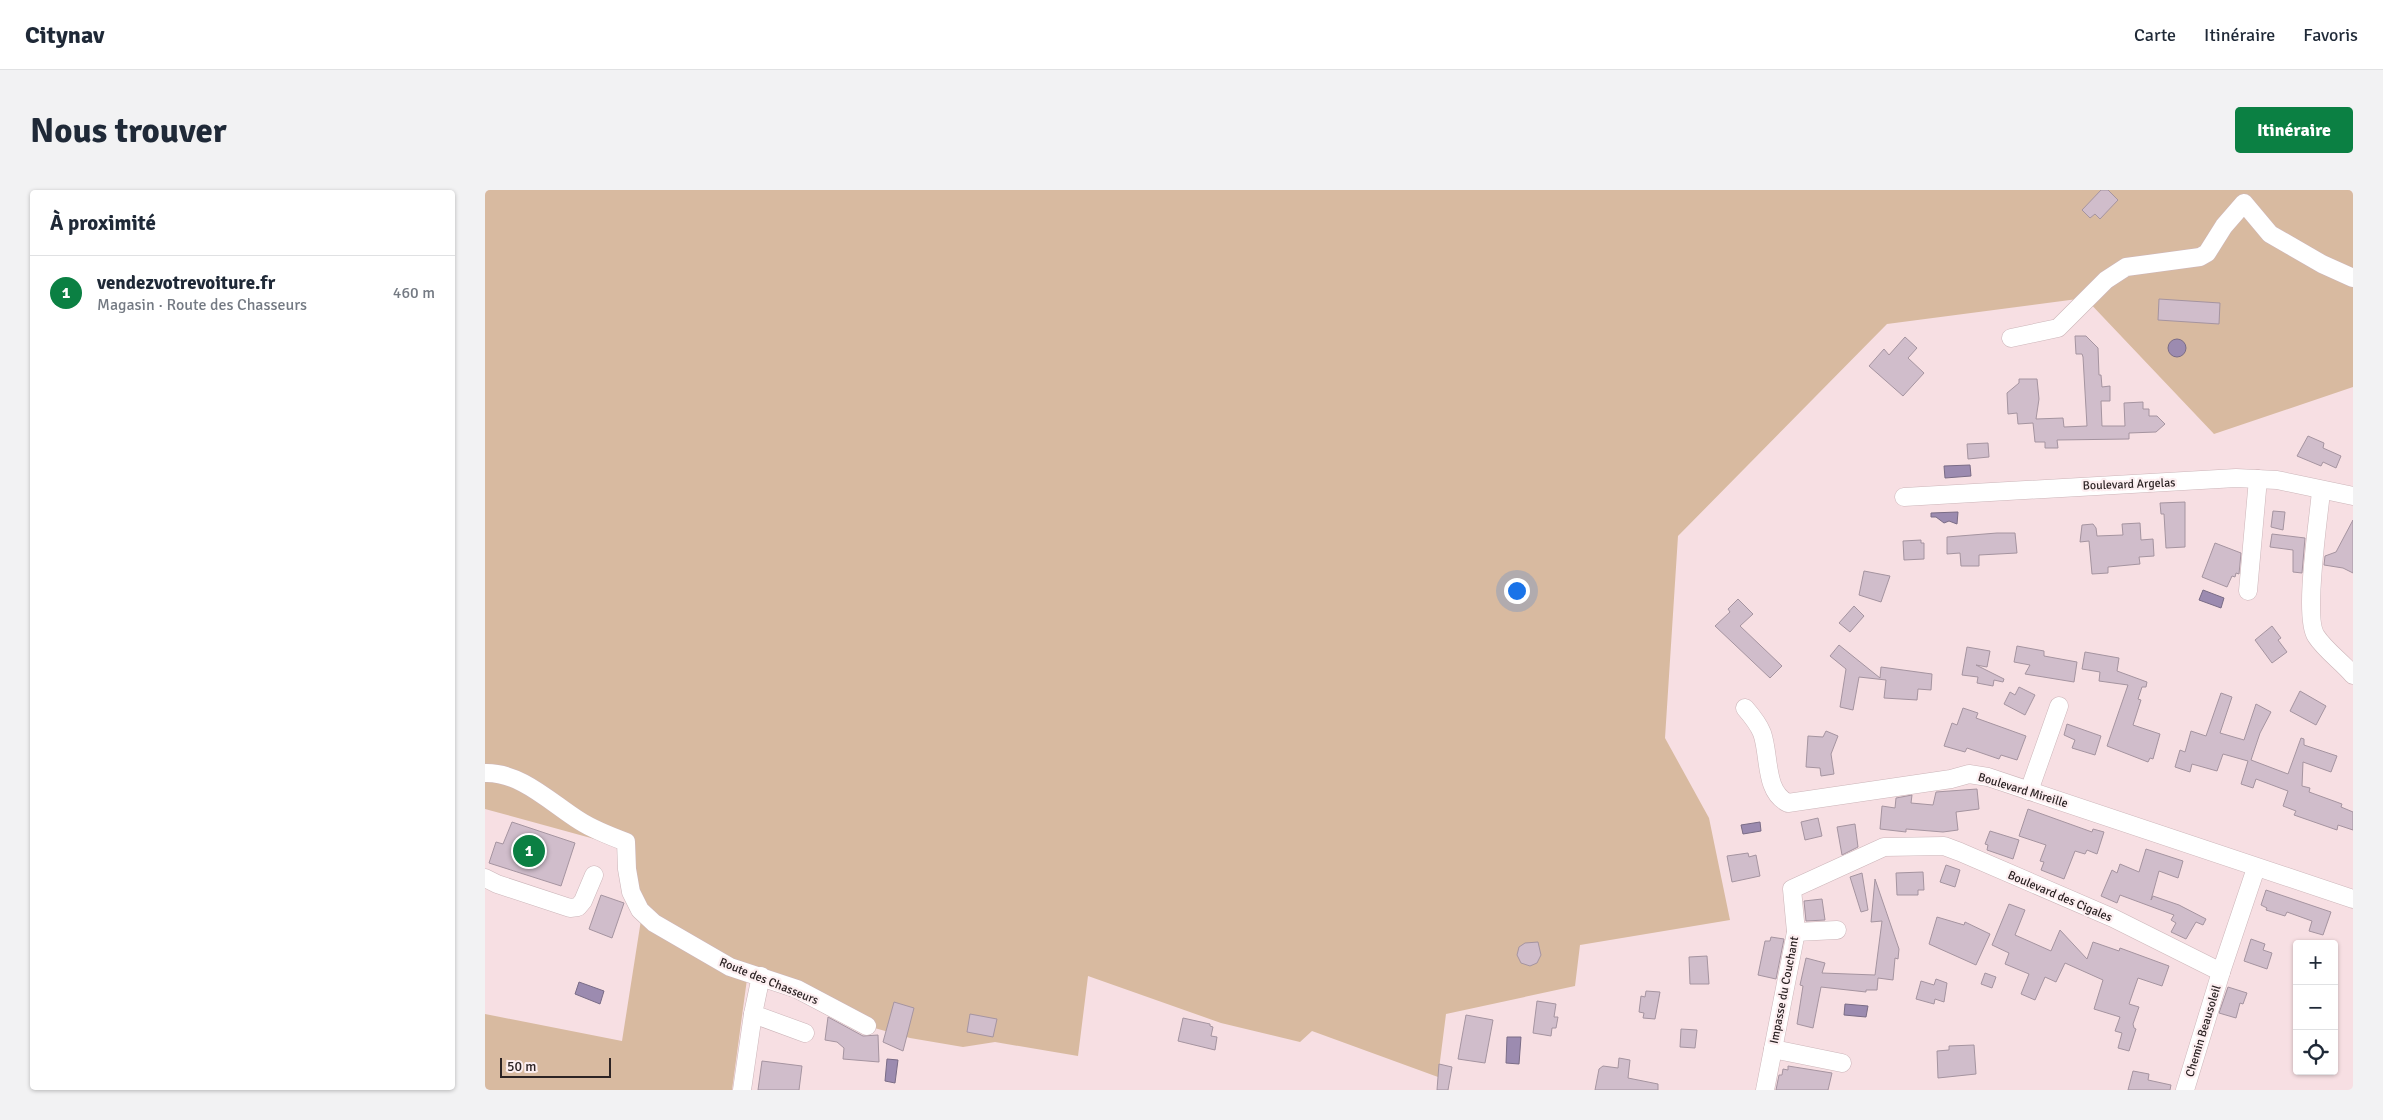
<!DOCTYPE html>
<html lang="fr">
<meta charset="utf-8">
<style>
:root{--surface:#fff;--page:#f2f2f3;--text:#1f2937;--muted:#747a83;--line:#e0e1e3;--accent:#0b8043}
body{margin:0;font-family:Signika,sans-serif;background:var(--page);color:var(--text)}
.controls{position:absolute;right:15px;bottom:15px;display:grid;overflow:hidden;border-radius:5px;box-shadow:0 1px 4px #0004}
.controls button{width:45px;height:45px;display:grid;place-items:center;padding:0;border:0;border-bottom:1px solid var(--line);background:var(--surface);color:var(--text);font:25px sans-serif}
.scale{position:absolute;left:15px;bottom:12px;width:111px;box-sizing:border-box;padding-left:5px;border:2px solid #2c2324;border-top:0;font-size:14px;line-height:18px;white-space:nowrap;color:#2c2324;-webkit-text-stroke:4px #fdeff1;paint-order:stroke}
.you{position:absolute;left:1031px;top:400px;width:18px;height:18px;margin:-12px;border:4px solid #fff;border-radius:50%;background:#1a73e8;box-shadow:0 0 0 8px #1a73e833}
.badge{display:grid;place-items:center;width:32px;height:32px;border-radius:50%;background:var(--accent);color:#fff;font-size:16px;font-weight:700}
.pin{position:absolute;translate:-50% -50%;border:2px solid #fff;box-shadow:0 1px 5px #0006}
.list{margin:0;padding:0;list-style:none}
h2{display:flex;justify-content:space-between;align-items:center;height:65px;margin:0;padding:0 20px;font-size:21px}
h2 small{font-size:16px;font-weight:400;color:var(--muted)}
.list li{display:grid;grid-template-columns:32px 1fr auto;gap:15px;align-items:center;box-sizing:border-box;height:75px;padding:0 20px;border-top:1px solid var(--line)}
.list b{display:block;font-size:19px;white-space:nowrap}
.list p{margin:0;font-size:16px;white-space:nowrap;color:var(--muted)}
.list em{font-size:16px;font-style:normal;color:var(--muted)}
.icon{flex:none;width:28px;height:28px;fill:none;stroke:currentColor;stroke-width:2;stroke-linecap:round;stroke-linejoin:round}
.map{position:relative;flex:none;width:1868px;height:900px;overflow:hidden;border-radius:5px}
header{display:flex;align-items:center;gap:30px;box-sizing:border-box;height:70px;padding:0 25px;background:var(--surface);border-bottom:1px solid var(--line)}
header strong{font-size:24px}
nav{display:flex;gap:28px;margin-inline-start:auto;font-size:18px}
.intro{display:flex;align-items:center;justify-content:space-between;box-sizing:border-box;height:120px;padding:0 30px}
h1{margin:0;font-size:35px}
.button{padding:12px 22px;border-radius:5px;background:var(--accent);color:#fff;font-size:18px;font-weight:700}
main{display:flex;gap:30px;padding:0 30px}
aside{flex:1;background:var(--surface);border-radius:5px;box-shadow:0 1px 4px #0004}
.map>svg:first-child{display:block}
</style>
<header>
<strong>Citynav</strong>
<nav><a>Carte</a><a>Itinéraire</a><a>Favoris</a></nav>
</header>
<div class="intro"><h1>Nous trouver</h1><a class="button">Itinéraire</a></div>
<main>
<aside>
<h2>À proximité<small></small></h2>
<ul class="list">
<li><span class="badge">1</span><div><b>vendezvotrevoiture.fr</b><p>Magasin · Route des Chasseurs</p></div><em>460 m</em></li>
</ul>
</aside>
<div class="map">
<svg width="1868" height="900" viewBox="0 0 1868 900">
<rect width="100%" height="100%" fill="#f7dfe3"/>
<!-- green -->
<path fill="#d8baa0" d="M0,0H1868V197L1729,244L1600,108L1402,134L1193,346L1180,548L1224,628L1245,730L1095,755L1090,796L961,824L953,887L827,841L815,852L736,833L603,786L593,866L510,852L478,857L425,848L340,824L303,801L262,789L247,900H0V824L137,851L156,730L135,656L0,619Z"/>
<!-- water -->
<g fill="#9c8bb0" stroke="#7a6c86">
<circle cx="1692" cy="158" r="9"/>
<path d="M1485,275L1486,286L1460,288L1459,276Z"/>
<path d="M1473,322L1472,334L1464,331L1459,333L1451,327H1446V323Z"/>
<path d="M1718,400L1739,408L1736,418L1714,410Z"/>
<path d="M1275,632L1276,641L1258,644L1256,635Z"/>
<path d="M94,792L119,801L115,814L90,804Z"/>
<path d="M1360,814L1383,816L1381,827L1359,825Z"/>
<path d="M1022,847H1036L1034,874L1021,873Z"/>
<path d="M402,869L413,870L410,893L400,891Z"/>
</g>
<!-- building -->
<g fill="#d0bdcb" stroke="#a594a0">
<path d="M1616,0H1623L1633,10L1615,29L1610,24L1605,28L1597,20Z"/>
<path d="M1674,109L1735,113L1734,134L1673,130Z"/>
<path d="M1590,146H1601L1613,158L1614,185H1616L1617,197L1625,196V211H1616L1617,236H1640L1639,213L1658,212V219H1664V226H1672L1680,234L1671,242L1644,243V249L1572,250L1573,258H1560V252H1550L1548,233L1533,234L1532,223L1523,224L1522,203L1534,193V189H1552L1554,209L1551,229L1578,228L1579,237L1602,236L1598,167L1597,164H1591Z"/>
<path d="M1420,147L1432,158L1423,168L1439,183L1418,206L1384,176L1399,159L1404,165Z"/>
<path d="M1823,246L1839,253L1838,258L1856,266L1851,278L1838,272L1836,276L1812,266Z"/>
<path d="M1503,253L1504,267L1483,269L1482,254Z"/>
<path d="M1700,312V357L1681,358L1679,324H1676L1675,313Z"/>
<path d="M1788,321L1800,322L1798,340L1786,337Z"/>
<path d="M1868,330V383L1858,378L1839,375L1840,366L1851,362Z"/>
<path d="M1655,333L1656,350L1668,349L1669,366L1654,367L1655,374L1623,377V383L1607,384L1604,351L1595,352L1597,335L1608,334L1611,338L1612,346L1638,345L1637,334Z"/>
<path d="M1512,343H1530L1532,363L1494,365V376H1476L1475,363L1462,364V347Z"/>
<path d="M1787,344L1820,348L1817,383L1808,382V360L1785,357Z"/>
<path d="M1436,350V353H1439V369L1419,370L1418,351Z"/>
<path d="M1730,353L1756,363L1754,384L1751,383L1750,387L1747,386L1742,397L1717,387Z"/>
<path d="M1379,381L1405,386L1396,412L1374,405Z"/>
<path d="M1253,409L1268,424L1255,436L1297,476L1285,488L1230,436L1245,422L1243,419Z"/>
<path d="M1369,416L1379,426L1365,442L1354,433Z"/>
<path d="M1787,436L1796,448L1793,450L1802,462L1787,473L1770,450Z"/>
<path d="M1354,455L1395,488L1396,477L1447,484L1446,500L1433,499L1432,510L1399,508L1401,490L1374,487L1368,520L1355,517L1361,479L1345,466Z"/>
<path d="M1532,456L1559,461V466L1592,472L1589,492L1540,484L1545,475L1529,472Z"/>
<path d="M1482,457L1505,461L1502,477L1491,475L1519,489L1518,492L1509,490L1508,496L1492,493L1493,487L1477,485Z"/>
<path d="M1600,462L1634,468L1632,481L1662,492L1661,497H1657L1653,509L1656,510L1648,535L1675,544L1668,569L1665,568L1663,572L1622,556L1643,495L1614,491L1615,482L1597,479Z"/>
<path d="M1534,497L1550,505L1540,525L1519,514L1525,502L1530,505Z"/>
<path d="M1815,501L1841,516L1831,535L1805,521Z"/>
<path d="M1736,503L1747,507L1735,543L1759,550L1771,514L1786,522L1775,543L1766,570L1803,584L1816,548L1819,549V555L1852,566L1846,582L1818,572L1817,596L1825,598L1824,602L1857,614L1856,617L1868,622V640L1853,635L1852,640L1809,625L1811,621L1798,616L1803,601L1771,589L1768,598L1756,594L1763,571L1738,564L1732,581L1707,574L1705,582L1690,577L1695,560L1700,562L1706,541L1721,546Z"/>
<path d="M1478,518L1493,523L1491,528L1541,546L1532,570L1516,565L1514,569L1482,558L1480,562L1459,556L1467,533L1472,535Z"/>
<path d="M1582,534L1616,546L1610,565L1587,558L1590,550L1579,545Z"/>
<path d="M1341,541L1353,546L1346,564L1349,584L1336,586L1335,578L1321,577L1323,546L1338,547Z"/>
<path d="M1492,599L1494,619L1471,622L1473,640L1458,642L1421,639V642L1395,639L1397,616L1410,618L1411,608L1427,605L1426,613L1448,615L1451,602Z"/>
<path d="M1543,619L1607,642L1608,639L1619,642L1612,664L1602,660L1600,664L1590,661L1579,689L1556,680L1559,672L1555,671L1561,655L1534,646Z"/>
<path d="M1333,628L1337,646L1320,650L1316,632Z"/>
<path d="M27,632L90,653L76,696L4,673L11,652L18,654Z"/>
<path d="M1370,634L1373,657L1357,665L1352,637Z"/>
<path d="M1505,641L1534,650L1528,669L1502,660L1503,655L1500,654Z"/>
<path d="M1661,659L1698,671L1693,688L1674,681L1666,710L1668,706L1694,715L1721,729L1718,735L1711,732L1701,749L1686,742L1691,733L1686,730L1689,725L1635,705L1632,713L1616,706L1627,680L1632,683L1635,674L1654,682Z"/>
<path d="M1263,663L1264,667L1271,665L1275,686L1247,692L1242,666Z"/>
<path d="M1461,675L1475,680L1470,697L1455,692Z"/>
<path d="M1438,682L1439,700H1433V705H1412L1411,683Z"/>
<path d="M1377,683L1383,720L1376,722L1365,687Z"/>
<path d="M1390,689L1414,759L1413,769L1410,768L1408,790L1393,788L1392,800H1381V802L1336,797L1328,838L1312,834L1318,796L1315,795L1321,768L1340,773L1337,783L1390,785L1397,731L1386,732Z"/>
<path d="M1781,700L1846,722L1838,745L1824,741L1827,731L1802,722L1800,726L1781,720L1782,718L1776,715Z"/>
<path d="M116,705L139,713L127,748L104,739Z"/>
<path d="M1337,709L1340,730L1321,731L1319,711Z"/>
<path d="M1524,714L1540,720L1530,745L1566,761L1575,740L1602,769L1608,752L1634,761L1635,758L1684,776L1677,796L1653,788L1644,814L1654,817L1648,834L1649,838L1651,839L1644,861L1633,858L1637,843L1630,841L1635,827L1609,819L1618,790L1580,773L1571,792L1560,787L1550,810L1536,804L1544,784L1520,774L1524,763L1507,755Z"/>
<path d="M1452,727L1479,735L1480,732L1505,744L1491,775L1444,754Z"/>
<path d="M1286,747L1299,749L1291,789L1273,785L1280,751H1285Z"/>
<path d="M1766,749L1780,754L1778,760L1787,763L1782,779L1759,771Z"/>
<path d="M1053,752L1056,765L1052,773L1045,776L1036,773L1032,765L1034,757L1040,753Z"/>
<path d="M1222,766L1224,794H1205L1204,767Z"/>
<path d="M1500,783L1511,787L1507,798L1496,794Z"/>
<path d="M1451,789L1462,793L1459,812L1450,809L1449,814L1431,809L1436,791L1449,795Z"/>
<path d="M1743,797L1762,803L1758,814L1755,813L1751,828L1734,823Z"/>
<path d="M1161,801L1175,802L1170,829L1158,828L1159,823L1154,822L1156,806L1160,807Z"/>
<path d="M1052,811L1071,814L1069,827H1073L1071,838H1067L1066,846L1048,843Z"/>
<path d="M409,812L429,818L418,861L398,852Z"/>
<path d="M485,824L512,829L508,847L482,842Z"/>
<path d="M981,825L1008,830L1000,873L973,869Z"/>
<path d="M343,827L378,846L393,845L394,872L358,869L359,858L352,852L340,850Z"/>
<path d="M698,828L725,834V836L728,837L726,846L732,847L730,860L693,851Z"/>
<path d="M1196,839L1212,840L1210,858L1195,857Z"/>
<path d="M1489,855L1491,884L1453,888L1452,861L1464,860V856Z"/>
<path d="M1134,868L1145,870L1143,888L1173,894V900H1110L1114,879L1118,876L1133,878Z"/>
<path d="M277,871L317,876L314,900H273Z"/>
<path d="M954,874L967,877L963,900H952Z"/>
<path d="M1303,876L1347,883L1343,900H1291L1294,885H1297L1298,879L1303,880Z"/>
<path d="M1648,881L1664,884L1663,890L1686,895L1685,900H1643Z"/>
</g>
<g fill="none" stroke-linecap="round" stroke-linejoin="round">
<!-- minor casing -->
<g stroke="#ccb5b9" stroke-width="19">
<g id="minor">
<path d="M1526,148L1573,138L1621,90L1641,77L1715,67L1722,63L1739,36L1759,13L1785,44L1837,74L1868,88"/>
<path d="M1836,301C1834,327 1818,427 1831,446C1840,460 1857,472 1868,485"/>
<path d="M1419,307L1751,288L1792,290L1868,306"/>
<path d="M1763,401L1773,289"/>
<path d="M1260,518C1267,526 1273,533 1277,543C1285,565 1279,602 1303,613L1466,589L1484,584L1503,587L1868,709"/>
<path d="M0,583C36,582 66,613 95,631C109,640 125,646 141,652L142,679L146,702L155,720L169,733L245,777L312,799L382,836"/>
<path d="M1544,601L1574,516"/>
<path d="M0,688L12,694L85,718L93,717L98,711L109,685"/>
<path d="M1311,742L1352,740"/>
<path d="M276,786L268,824L320,843"/>
<path d="M1288,859L1357,873"/>
<path d="M257,900L268,824"/>
<path d="M1280,900L1311,742L1307,699L1399,657L1459,656L1475,662L1628,728L1736,782L1771,678"/>
<path d="M1700,900L1736,782"/>
</g>
</g>
<!-- minor -->
<use href="#minor" stroke="#fff" stroke-width="18"/>
</g>
<g text-anchor="middle" stroke-width="4.5" stroke-linejoin="round" paint-order="stroke">
<!-- street labels -->
<g font-size="12" fill="#2c2324" stroke="#fdeff1">
<text transform="translate(1644 294) rotate(-2)" y="4">Boulevard Argelas</text>
<text transform="translate(1538 600) rotate(17)" y="4">Boulevard Mireille</text>
<text transform="translate(1575 706) rotate(23)" y="4">Boulevard des Cigales</text>
<text transform="translate(284 791) rotate(22)" y="4">Route des Chasseurs</text>
<text transform="translate(1299 800) rotate(-79)" y="4">Impasse du Couchant</text>
<text transform="translate(1718 841) rotate(-73)" y="4">Chemin Beausoleil</text>
</g>
</g>
</svg>
<div class="controls">
<button>+</button>
<button>−</button>
<button><svg class="icon" aria-label="locate" viewBox="0 0 24 24"><circle cx="12" cy="12" r="6"/><path d="M12 2v4M12 18v4M2 12h4M18 12h4"/></svg></button>
</div>
<div class="scale">50 m</div>
<div class="you"></div>
<div class="pin badge" style="left:44px;top:661px">1</div>
</div>
</main>
